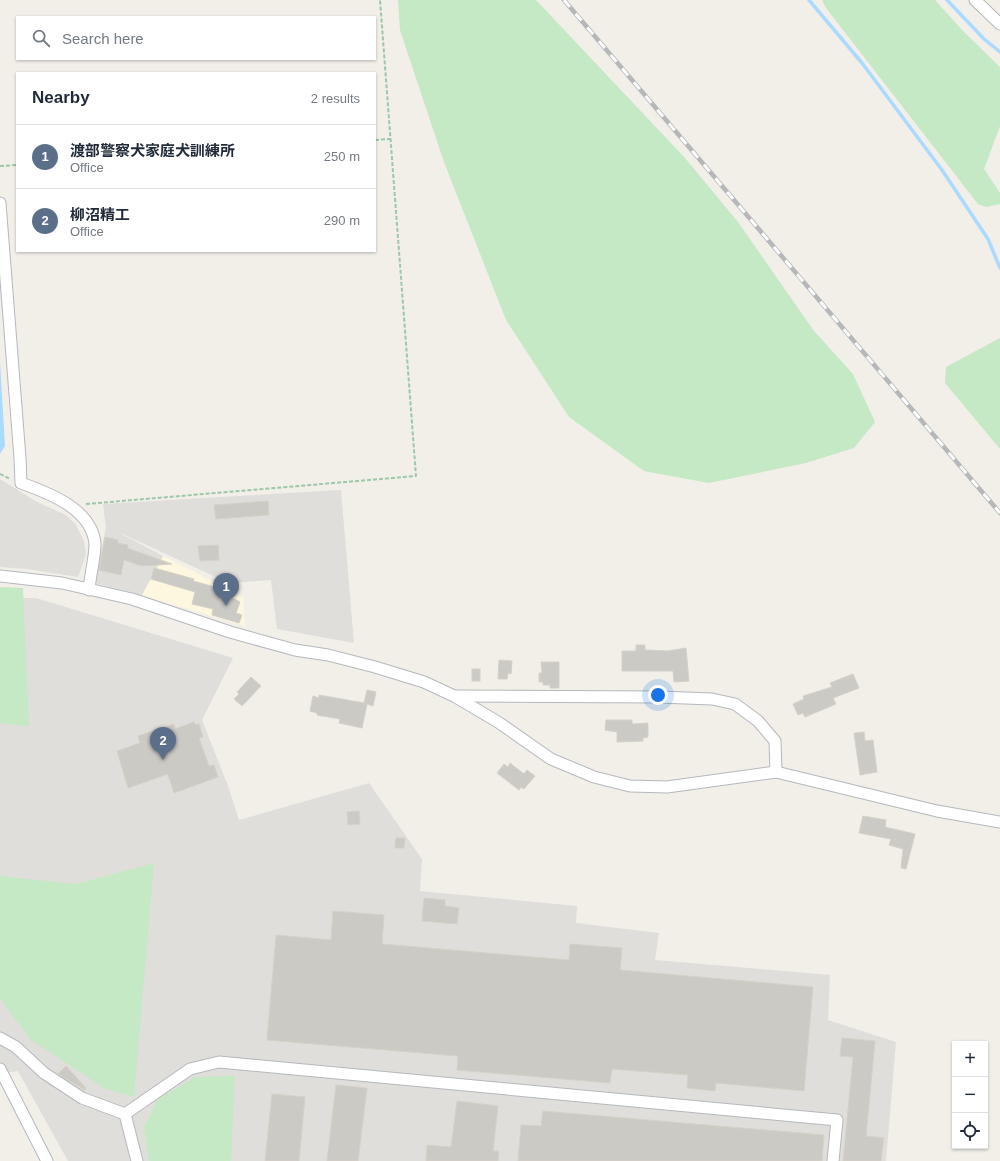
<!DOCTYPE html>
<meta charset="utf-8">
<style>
:root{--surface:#fff;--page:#f2f2f3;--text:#1f2937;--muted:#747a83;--line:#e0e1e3;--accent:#ea580c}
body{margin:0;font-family:Arial,"Noto Sans JP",sans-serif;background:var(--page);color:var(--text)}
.controls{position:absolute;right:12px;bottom:12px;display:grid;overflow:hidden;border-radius:0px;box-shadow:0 1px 3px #0004}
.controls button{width:36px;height:36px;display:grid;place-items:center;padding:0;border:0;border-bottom:1px solid var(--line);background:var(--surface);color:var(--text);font:20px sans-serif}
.you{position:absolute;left:658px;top:695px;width:14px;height:14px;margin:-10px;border:3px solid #fff;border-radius:50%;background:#1a73e8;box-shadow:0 0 0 6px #1a73e833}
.badge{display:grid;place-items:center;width:26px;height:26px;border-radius:50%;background:var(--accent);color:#fff;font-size:13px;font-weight:700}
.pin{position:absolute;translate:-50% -33px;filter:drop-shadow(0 1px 2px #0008)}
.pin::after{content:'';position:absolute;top:21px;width:14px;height:12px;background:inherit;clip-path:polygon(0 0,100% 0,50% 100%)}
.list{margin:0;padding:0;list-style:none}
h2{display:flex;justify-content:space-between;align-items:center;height:52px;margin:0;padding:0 16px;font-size:17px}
h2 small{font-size:13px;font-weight:400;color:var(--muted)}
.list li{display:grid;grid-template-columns:26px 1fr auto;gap:12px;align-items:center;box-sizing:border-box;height:64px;padding:0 16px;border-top:1px solid var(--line)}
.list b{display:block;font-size:15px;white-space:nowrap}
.list p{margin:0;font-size:13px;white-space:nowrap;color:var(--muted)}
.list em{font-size:13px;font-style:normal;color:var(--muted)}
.icon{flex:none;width:22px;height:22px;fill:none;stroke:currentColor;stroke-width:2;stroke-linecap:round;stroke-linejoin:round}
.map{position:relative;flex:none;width:1000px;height:1161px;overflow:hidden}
.search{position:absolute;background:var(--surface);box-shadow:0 1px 3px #0004;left:16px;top:16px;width:360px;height:44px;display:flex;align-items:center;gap:10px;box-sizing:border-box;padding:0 14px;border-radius:0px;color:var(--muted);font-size:15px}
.panel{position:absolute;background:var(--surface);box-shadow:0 1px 3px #0004;left:16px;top:72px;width:360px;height:180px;border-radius:0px}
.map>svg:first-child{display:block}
</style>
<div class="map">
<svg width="1000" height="1161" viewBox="0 0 1000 1161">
<rect width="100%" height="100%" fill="#f1efe8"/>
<!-- commercial -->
<path fill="#fef7e0" d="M163,556L243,597L245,626L142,595Z"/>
<!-- industrial -->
<g fill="#e0deda">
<path d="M0,479L37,502L66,515L76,525L84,541L86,555L78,577L26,569L0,567Z"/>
<path d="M341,490L354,643L277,629L271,580L229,583L116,531L163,556L142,595L94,583L106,527L103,504Z"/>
<path d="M0,598H36L233,658L202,720L228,786L239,820L369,783L422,859L420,891L577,906L576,923L659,933L655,960L830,975L828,1020L896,1042L886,1161H68L18,1071L0,1074Z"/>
</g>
<!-- green -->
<g fill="#c5e8c5">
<path d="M398,0H536L685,158L738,222L814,331L853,374L875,422L854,448L806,463L709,483L644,471L569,417L506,320L444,162L400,30Z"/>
<path d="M822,0H935L964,32L1000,67V126L984,169L1000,193V204L986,207L978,204L826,8Z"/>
<path d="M1000,338V449L945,383L946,367Z"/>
<path d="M0,587L23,588L29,726L0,723Z"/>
<path d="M154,863L134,1097L104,1088L30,1039L0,998V876L76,884Z"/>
<path d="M235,1076L231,1161H149L144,1128L157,1100L195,1077Z"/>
</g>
<!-- water -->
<path fill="#aadaff" d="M0,362L5,446L0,454Z"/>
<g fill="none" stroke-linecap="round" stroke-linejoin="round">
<!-- stream -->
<g stroke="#aadaff" stroke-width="3.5">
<path d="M809,0L862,63L942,170L988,239L1000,268"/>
<path d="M947,0L984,39L1000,52"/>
</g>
</g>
<!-- building -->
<g fill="#cccac5" stroke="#d6d1c6">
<path d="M268,501L269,515L216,519L214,505Z"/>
<path d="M105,537L118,540V543L128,545L127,548L172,564L142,566L124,560L121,575L99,570Z"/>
<path d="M218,545L219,560L200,561L198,546Z"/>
<path d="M154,568L194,579L193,581L211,586L240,602L236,613L242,615L239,623L212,615L213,609L192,604L195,592L151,579Z"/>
<path d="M636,645H645V650L668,651L686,648L689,681L674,682L673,671H622V651H636Z"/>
<path d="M499,660L512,661L511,674L508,673L507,679H498Z"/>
<path d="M541,662H559V688H550V685H543V682H539V673H542Z"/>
<rect x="472" y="669" width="8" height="12"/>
<path d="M853,674L859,688L833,698L836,704L805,717L803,713L798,715L793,704L804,699L803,696L832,687L830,683Z"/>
<path d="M251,677L261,686L242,706L234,699L239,694L237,692Z"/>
<path d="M367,690L376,692L373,706L367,704L362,728L339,723L340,719L317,715V713L310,711L313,696L319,698V695L364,703Z"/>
<path d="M606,720H632V724L648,723V737L643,738V741L617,742V732L605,730Z"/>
<path d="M194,722L195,725L199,724L203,737L199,738L209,766L214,765L218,777L174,793L168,774L128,788L117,751L140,743L138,736L174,724L175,729Z"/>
<path d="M864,732L865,741L873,740L877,772L860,775L854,733Z"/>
<path d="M510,763L524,774L527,770L535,776L524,789L521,787L519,790L497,773L504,764L508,767Z"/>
<path d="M359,811L360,824L348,825L347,812Z"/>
<path d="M863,816L886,820L885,827L915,834L906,869L901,868L903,849L889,845L891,839L859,833Z"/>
<path d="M396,838H405L404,848H395Z"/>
<path d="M424,898L445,900V906L459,908L457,924L422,921Z"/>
<path d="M333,911L384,915L382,944L569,960L570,944L622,948L620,970L813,987L804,1091L716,1083L715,1091L687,1088L688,1075L612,1069L610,1083L457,1070L458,1056L267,1040L276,935L331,940Z"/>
<path d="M842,1038L875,1041L866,1136L884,1138L881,1161H843L853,1057L840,1056Z"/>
<path d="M66,1066L86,1088L85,1090L58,1074Z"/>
<path d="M336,1085L367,1088L358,1161H327Z"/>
<path d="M272,1094L305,1097L299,1161H265Z"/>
<path d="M457,1101L498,1106L493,1151H499L498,1161H426L427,1145L451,1147Z"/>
<path d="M543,1111L824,1135L822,1161H518L521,1125L541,1126Z"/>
</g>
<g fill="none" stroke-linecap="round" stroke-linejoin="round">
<!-- minor casing -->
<g stroke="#b5b8bc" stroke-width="13">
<g id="minor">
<path d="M975,0L1000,24"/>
<path d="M0,203L20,458L21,483C49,493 92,509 95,544C95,558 90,575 89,590"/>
<path d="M0,576L62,583L132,599L230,632L295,650L328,655L375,667L424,682L454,696L498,722L551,759L594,777L630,786L667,787L776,772L937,811L1000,822"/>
<path d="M455,696L659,697L712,699L735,704L758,721L775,741L776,772"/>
<path d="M0,1038L16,1047L44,1073L82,1098L125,1114"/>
<path d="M0,1069L47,1161"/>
<path d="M137,1161L125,1114L190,1069L219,1062L837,1120L833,1161"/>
</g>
</g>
<!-- path -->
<g stroke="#9cc7a9" stroke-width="2" stroke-dasharray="4 2" stroke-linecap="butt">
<path d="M375,140L390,139"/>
<path d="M0,166L17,165"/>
<path d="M0,474L10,479"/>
<path d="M86,504L416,476L380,0"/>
</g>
<!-- minor -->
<use href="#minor" stroke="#fff" stroke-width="11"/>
<!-- rail casing -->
<g stroke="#b6b7b8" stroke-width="4.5">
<path id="rail" d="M564,0L1000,513"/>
</g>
<!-- rail -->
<use href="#rail" stroke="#fff" stroke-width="3" stroke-dasharray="9" stroke-linecap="butt"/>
</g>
</svg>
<div class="controls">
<button>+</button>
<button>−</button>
<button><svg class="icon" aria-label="locate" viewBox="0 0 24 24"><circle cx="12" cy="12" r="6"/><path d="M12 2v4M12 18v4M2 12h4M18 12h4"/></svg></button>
</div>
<div class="you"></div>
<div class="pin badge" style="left:226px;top:606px;background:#5c6f8a">1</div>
<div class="pin badge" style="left:163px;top:760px;background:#5c6f8a">2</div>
<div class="search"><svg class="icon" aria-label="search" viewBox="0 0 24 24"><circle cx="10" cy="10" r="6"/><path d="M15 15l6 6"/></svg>Search here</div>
<section class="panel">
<h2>Nearby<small>2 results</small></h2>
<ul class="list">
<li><span class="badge" style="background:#5c6f8a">1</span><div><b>渡部警察犬家庭犬訓練所</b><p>Office</p></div><em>250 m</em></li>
<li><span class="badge" style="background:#5c6f8a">2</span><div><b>柳沼精工</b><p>Office</p></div><em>290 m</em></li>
</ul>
</section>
</div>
